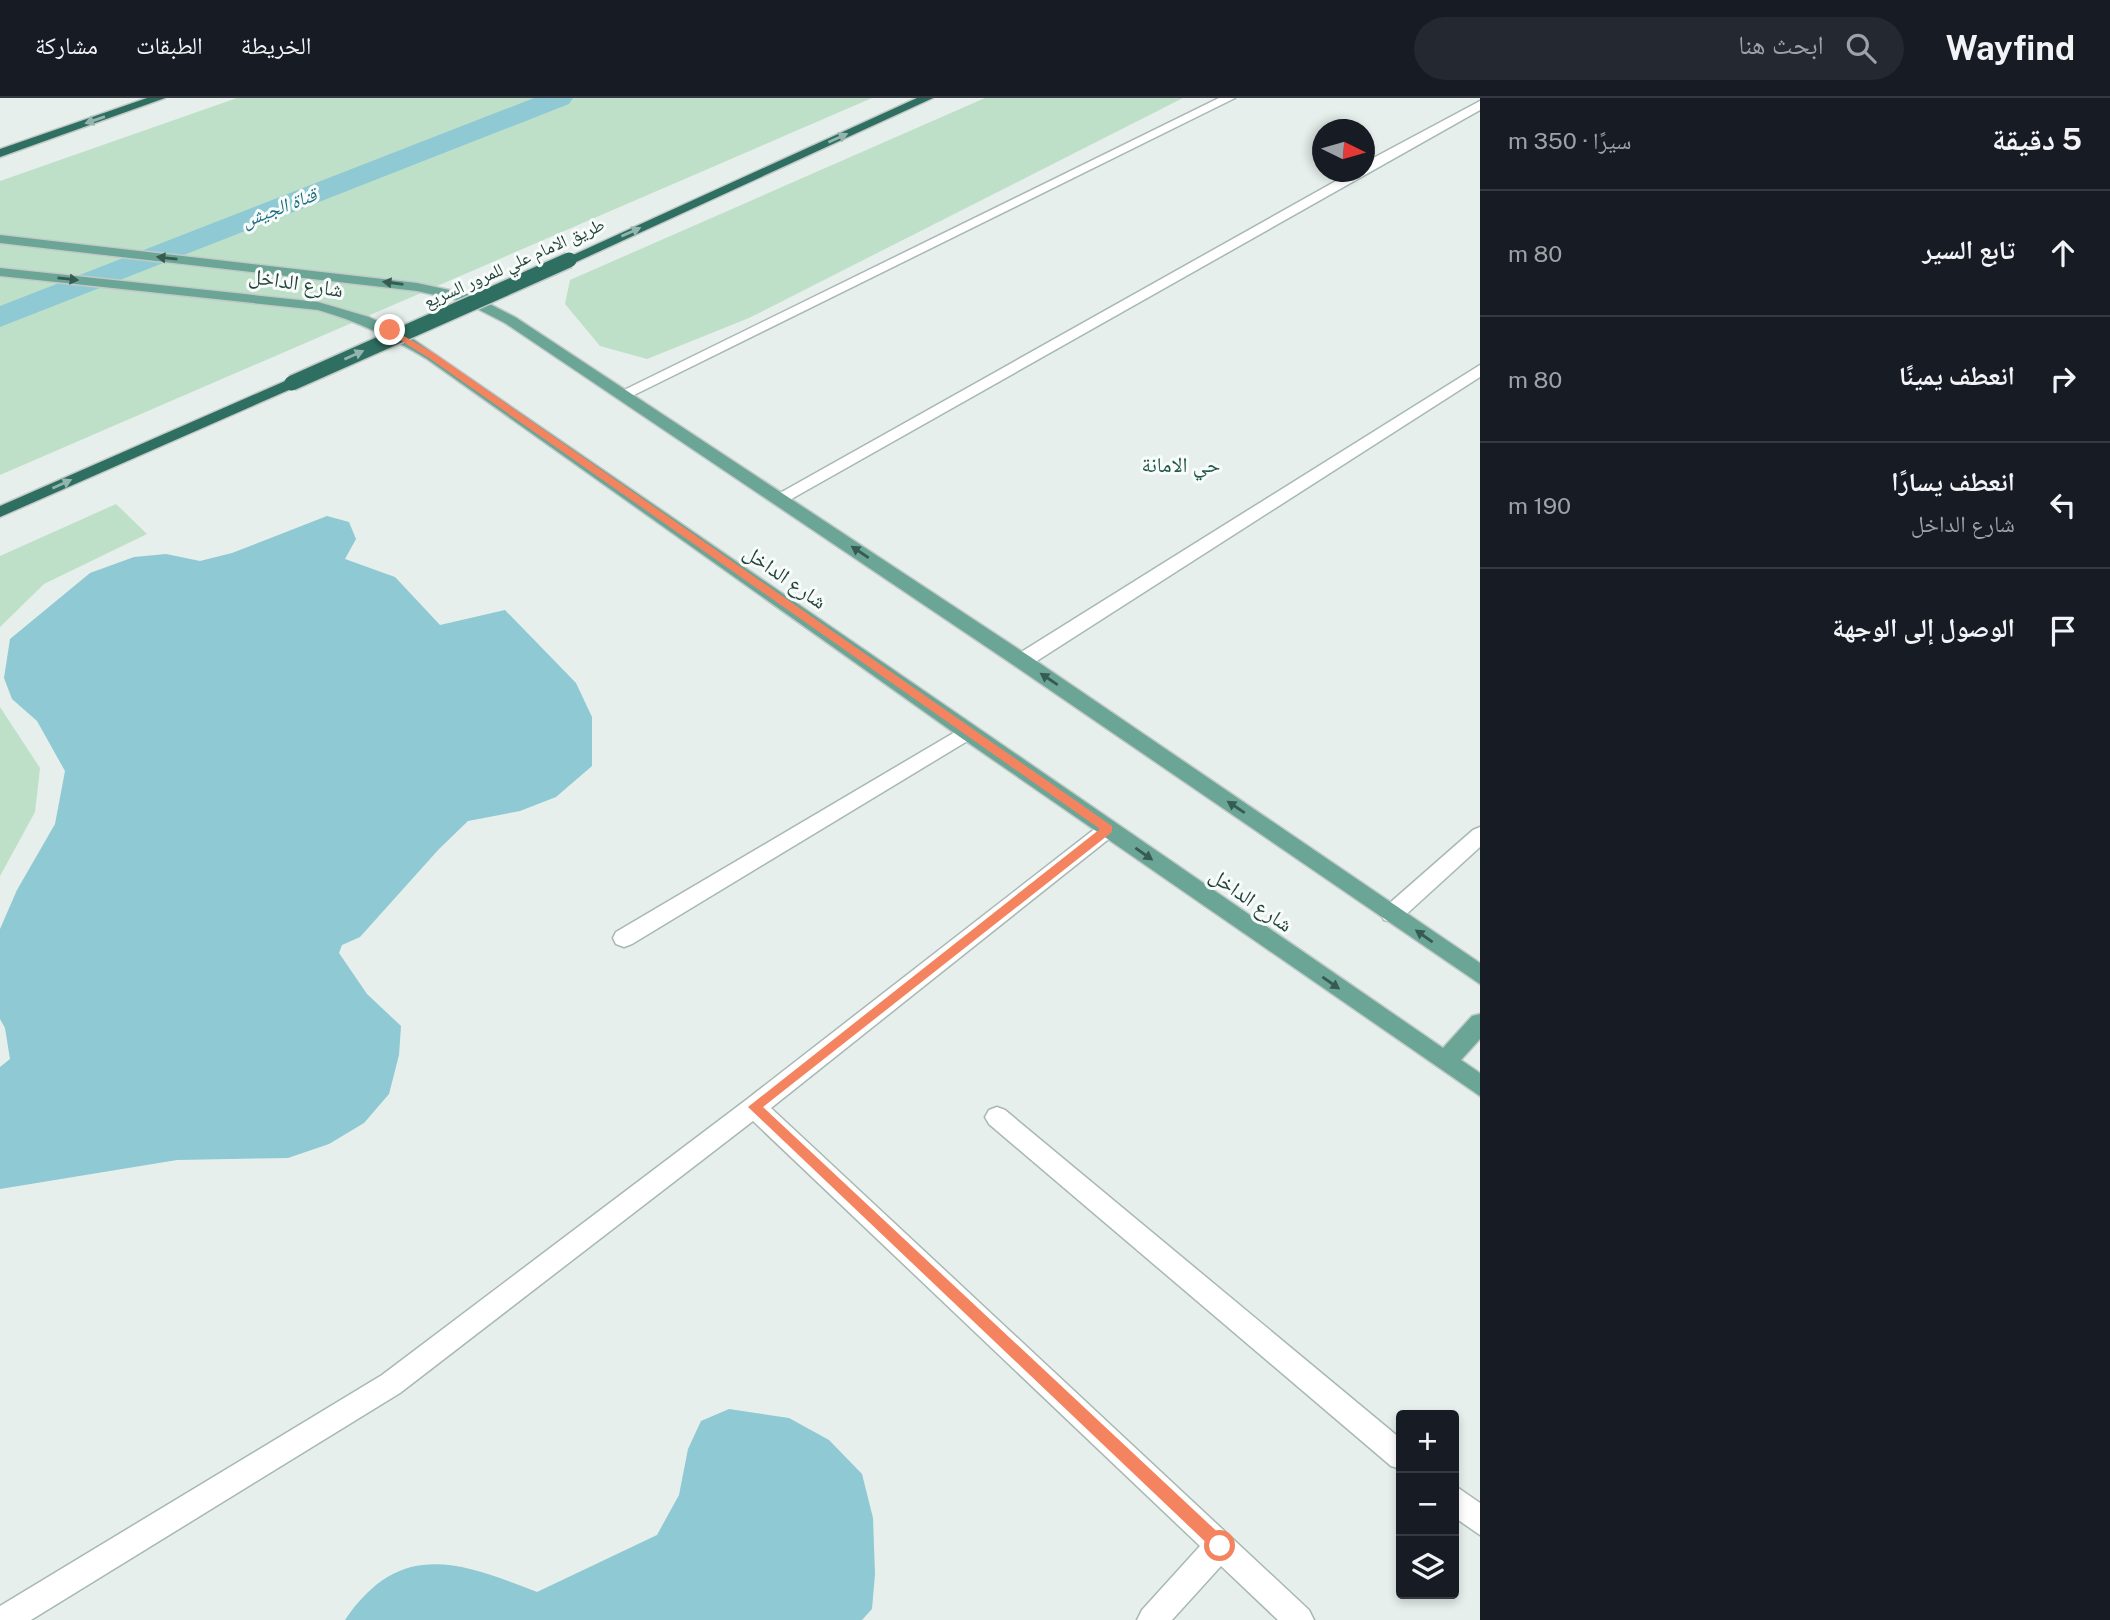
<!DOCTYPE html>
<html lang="ar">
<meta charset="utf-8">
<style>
:root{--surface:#171b24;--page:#242831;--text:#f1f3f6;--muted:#9ea1a6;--line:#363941}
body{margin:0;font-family:"Public Sans","Noto Naskh Arabic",sans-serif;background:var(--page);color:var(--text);direction:rtl}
.controls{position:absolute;right:21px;bottom:21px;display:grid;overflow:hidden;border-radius:7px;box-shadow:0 4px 10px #0003}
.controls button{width:63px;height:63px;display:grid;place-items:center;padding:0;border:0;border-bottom:2px solid var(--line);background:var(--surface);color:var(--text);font:35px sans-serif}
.compass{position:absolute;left:1312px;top:21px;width:63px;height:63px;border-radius:50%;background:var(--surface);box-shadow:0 4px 10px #0003;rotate:95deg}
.stop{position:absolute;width:21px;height:21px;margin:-16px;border:5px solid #f4845f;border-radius:50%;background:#fff}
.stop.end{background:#f4845f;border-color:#fff;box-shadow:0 2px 7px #0008}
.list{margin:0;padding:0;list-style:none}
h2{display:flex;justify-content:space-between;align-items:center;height:91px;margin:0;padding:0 28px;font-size:30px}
h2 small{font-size:23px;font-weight:400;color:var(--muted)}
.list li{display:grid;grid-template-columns:46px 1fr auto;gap:21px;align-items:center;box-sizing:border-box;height:126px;padding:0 28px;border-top:2px solid var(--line)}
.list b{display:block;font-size:26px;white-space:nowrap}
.list p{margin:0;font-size:23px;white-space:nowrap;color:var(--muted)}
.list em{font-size:23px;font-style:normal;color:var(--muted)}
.icon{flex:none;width:38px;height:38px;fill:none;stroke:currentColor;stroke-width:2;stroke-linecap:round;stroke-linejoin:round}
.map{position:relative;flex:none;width:1480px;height:1522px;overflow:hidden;direction:ltr}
header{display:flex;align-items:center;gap:42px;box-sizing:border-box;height:98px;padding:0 35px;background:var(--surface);border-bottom:2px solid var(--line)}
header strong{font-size:33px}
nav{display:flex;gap:38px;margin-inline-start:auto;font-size:24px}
.search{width:490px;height:63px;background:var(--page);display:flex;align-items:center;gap:18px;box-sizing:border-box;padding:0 24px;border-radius:38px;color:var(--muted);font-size:26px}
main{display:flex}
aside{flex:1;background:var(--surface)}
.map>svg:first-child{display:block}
</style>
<header>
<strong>Wayfind</strong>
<div class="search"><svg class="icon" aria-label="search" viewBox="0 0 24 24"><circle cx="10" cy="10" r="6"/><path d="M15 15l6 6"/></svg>ابحث هنا</div>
<nav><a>الخريطة</a><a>الطبقات</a><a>مشاركة</a></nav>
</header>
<main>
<aside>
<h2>5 دقيقة<small>سيرًا · 350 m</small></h2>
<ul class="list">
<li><svg class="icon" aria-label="ahead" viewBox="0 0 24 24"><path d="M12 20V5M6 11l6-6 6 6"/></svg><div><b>تابع السير</b></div><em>80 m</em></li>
<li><svg class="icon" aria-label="right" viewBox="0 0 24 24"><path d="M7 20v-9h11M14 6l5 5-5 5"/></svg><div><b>انعطف يمينًا</b></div><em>80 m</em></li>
<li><svg class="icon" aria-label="left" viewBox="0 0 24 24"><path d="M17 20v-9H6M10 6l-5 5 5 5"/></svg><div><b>انعطف يسارًا</b><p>شارع الداخل</p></div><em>190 m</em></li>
<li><svg class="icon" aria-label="arrive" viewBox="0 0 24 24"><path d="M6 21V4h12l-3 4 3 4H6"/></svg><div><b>الوصول إلى الوجهة</b></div></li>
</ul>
</aside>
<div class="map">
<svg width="1480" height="1522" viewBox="0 0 1480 1522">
<rect width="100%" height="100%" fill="#e6efeb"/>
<!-- green -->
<g fill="#bfe0c8">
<path d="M237,0H872L0,377V83Z"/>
<path d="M985,0H1183L749,220L647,261L600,248L565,206L570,182Z"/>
<path d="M116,406L147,436L44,486L0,529V458Z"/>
<path d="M0,609L40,670L35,714L0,778Z"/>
</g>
<!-- water -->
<g fill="#8ec9d4">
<path d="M327,418L349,424L356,441L345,461L395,479L440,527L505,512L576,585L592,619V668L556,699L520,713L468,723L439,751L360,839L342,847L339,855L367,896L401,928L399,957L389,996L364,1025L329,1046L288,1060L177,1062L0,1091V969L10,961L5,930L0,921V831L17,792L55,726L65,673L37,623L12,601L4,580L10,541L90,475L134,459L166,456L200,463L232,455Z"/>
<path d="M729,1311L789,1320L829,1342L862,1376L873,1420L875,1476L872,1511L862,1522H345C400,1441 460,1464 537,1494L657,1437L679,1397L688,1351L701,1323Z"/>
</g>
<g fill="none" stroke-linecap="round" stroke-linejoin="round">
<!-- canal -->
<path fill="#8ec9d4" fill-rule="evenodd" d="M534,0H573L569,6L0,229V208Z"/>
<!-- minor casing -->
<g stroke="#a8b8b2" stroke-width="3">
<g id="minor">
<path d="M1219,0H1235L630,299H618L616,296Z"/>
<path d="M1480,3V12L786,404H774L771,400L1352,74H1364V65Z"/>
<path d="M1480,267V279L1029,568H1015L1013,563L1015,558Z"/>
<path d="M967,627L974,629L977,634L974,639L632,846L624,849L616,846L613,840L616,834Z"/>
<path d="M1108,723L1115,726L1118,731L1115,736L771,1010L1309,1512L1314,1522H1278L1221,1468L1172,1522H1137L1142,1512L1200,1448L753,1023L400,1295L31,1522H0V1508L382,1277L746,1002L1101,726Z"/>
<path d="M1480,729V749L1400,822L1392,824L1384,822L1381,816L1384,810L1473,732Z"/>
<path d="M997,1009L1005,1012L1401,1341V1371L1391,1368L989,1026L985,1019L989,1012Z"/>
<path d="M1454,1387L1480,1405V1437L1454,1419Z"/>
</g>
</g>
<!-- major casing -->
<g stroke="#c2cac8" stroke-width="3">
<g id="major">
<path d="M0,137L417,185L472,197L515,219L1029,558L1480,865V886L1015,568L505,225L462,203L417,193L0,145Z"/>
<path d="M0,170L318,204L369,219L410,239L1443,950L1472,918L1480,916V941L1461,962L1480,975V998L960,639L427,261C392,240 357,223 318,212L0,178Z"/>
</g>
</g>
<!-- highway casing -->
<g stroke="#c2cac8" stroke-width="3">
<g id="highway">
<path d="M147,0H165L0,59V51Z"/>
<path d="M917,0H933L574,165L569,166L562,162Z"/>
<path d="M292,280L298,282V288L0,419V408Z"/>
</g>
</g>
<!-- minor -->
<use href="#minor" fill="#fff" fill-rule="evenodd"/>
<!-- major -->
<use href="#major" fill="#6aa596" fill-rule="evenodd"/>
<!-- highway -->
<use href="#highway" fill="#2f6f62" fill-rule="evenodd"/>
<!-- highway-bridge casing -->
<g stroke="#c2cac8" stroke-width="18" stroke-linecap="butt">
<path id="highway-bridge" d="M292,285L569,162"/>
</g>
<!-- highway-bridge -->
<use href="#highway-bridge" stroke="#2f6f62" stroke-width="15"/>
</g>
<!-- one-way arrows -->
<defs><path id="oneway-solid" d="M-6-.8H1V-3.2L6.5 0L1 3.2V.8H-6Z" transform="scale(1.75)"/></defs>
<g fill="#93b5ae">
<use href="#oneway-solid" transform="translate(95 22) rotate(161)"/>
<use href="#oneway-solid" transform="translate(838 40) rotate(-24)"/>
<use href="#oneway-solid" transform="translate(631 134) rotate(-24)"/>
<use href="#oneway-solid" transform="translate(354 257) rotate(-24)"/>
<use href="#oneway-solid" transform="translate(62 386) rotate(-24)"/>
</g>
<g fill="#365b51">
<use href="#oneway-solid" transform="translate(167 160) rotate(-174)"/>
<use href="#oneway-solid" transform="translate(68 181) rotate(6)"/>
<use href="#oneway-solid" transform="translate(393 185) rotate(-172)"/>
<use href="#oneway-solid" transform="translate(860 454) rotate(-146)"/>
<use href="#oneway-solid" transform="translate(1049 581) rotate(-146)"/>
<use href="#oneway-solid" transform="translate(1236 709) rotate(-146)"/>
<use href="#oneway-solid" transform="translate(1144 756) rotate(35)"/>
<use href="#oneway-solid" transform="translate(1424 838) rotate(-145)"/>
<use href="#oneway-solid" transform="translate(1331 885) rotate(35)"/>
</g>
<!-- route -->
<path fill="#f4845f" d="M390,230L435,256L1112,728V734L763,1009L1226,1442V1453H1215L748,1009L1100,731L429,260L387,234Z"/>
<g text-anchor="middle" stroke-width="6" stroke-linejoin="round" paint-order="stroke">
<!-- far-street labels -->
<g font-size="18" fill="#24423a" stroke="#f7fbf9">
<text transform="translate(514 165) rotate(-24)" y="6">طريق الامام علي للمرور السريع</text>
</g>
<!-- far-water labels -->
<g font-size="19" font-style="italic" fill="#1c6f80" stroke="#f7fbf9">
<text transform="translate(279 109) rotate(-21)" y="7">قناة الجيش</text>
</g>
<!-- street labels -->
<g font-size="21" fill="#24423a" stroke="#f7fbf9">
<text transform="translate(296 185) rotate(9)" y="7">شارع الداخل</text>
<text transform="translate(785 479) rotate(35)" y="7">شارع الداخل</text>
<text transform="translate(1251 802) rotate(35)" y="7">شارع الداخل</text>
</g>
<!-- far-quarter labels -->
<g font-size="21" fill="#1f5548" stroke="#f7fbf9">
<text x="1181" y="374">حي الامانة</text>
</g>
</g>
</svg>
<div class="controls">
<button>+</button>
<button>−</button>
<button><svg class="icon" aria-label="layers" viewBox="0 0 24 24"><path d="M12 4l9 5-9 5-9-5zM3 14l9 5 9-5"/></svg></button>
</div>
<svg class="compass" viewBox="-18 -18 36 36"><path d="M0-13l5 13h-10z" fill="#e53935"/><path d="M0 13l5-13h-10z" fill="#9ea1a6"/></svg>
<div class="stop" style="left:1220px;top:1448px"></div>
<div class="stop end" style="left:390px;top:232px"></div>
</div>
</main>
